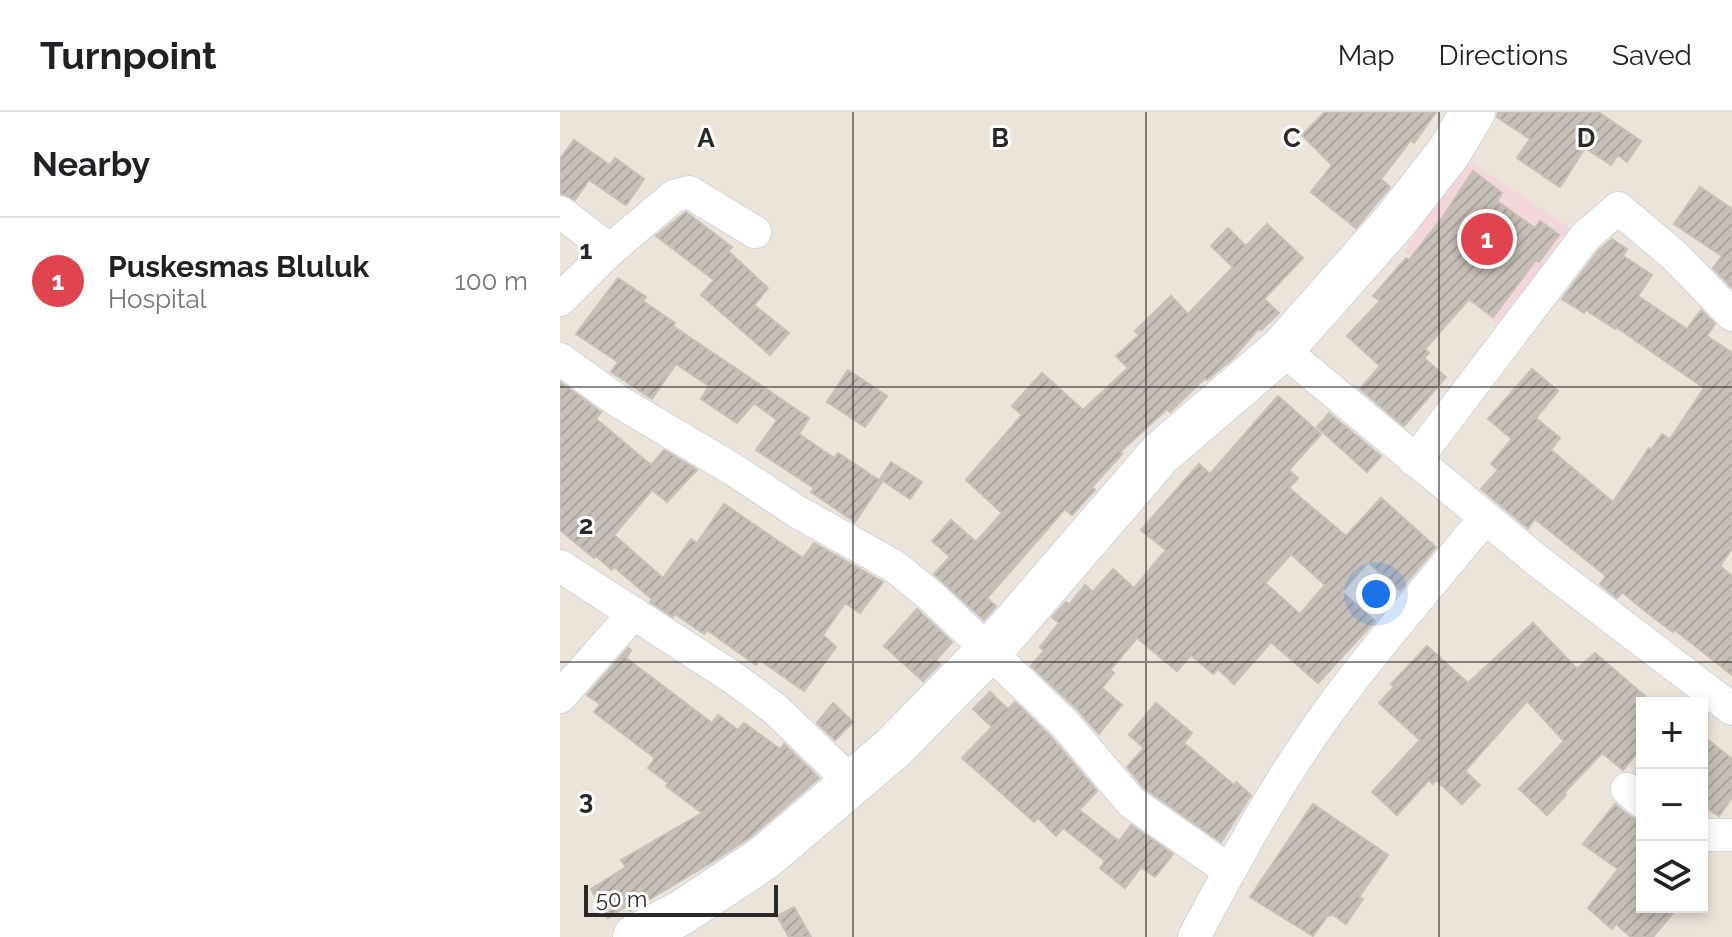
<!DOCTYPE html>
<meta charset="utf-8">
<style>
:root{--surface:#fff;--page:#f6f6f6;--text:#202124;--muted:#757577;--line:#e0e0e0;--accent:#111827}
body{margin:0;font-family:Raleway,sans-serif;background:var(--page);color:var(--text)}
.controls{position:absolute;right:24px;bottom:24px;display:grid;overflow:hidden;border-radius:0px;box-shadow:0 4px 12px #0003}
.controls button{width:72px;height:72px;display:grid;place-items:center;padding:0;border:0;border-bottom:2px solid var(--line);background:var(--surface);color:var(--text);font:40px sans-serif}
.scale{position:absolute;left:24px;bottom:20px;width:194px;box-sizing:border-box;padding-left:8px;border:4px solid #292929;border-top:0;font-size:22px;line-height:28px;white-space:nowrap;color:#292929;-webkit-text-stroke:6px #fff;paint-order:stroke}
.you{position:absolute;left:816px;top:482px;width:28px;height:28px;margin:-20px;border:6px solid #fff;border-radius:50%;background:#1a73e8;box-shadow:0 0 0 12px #1a73e833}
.badge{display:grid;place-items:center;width:52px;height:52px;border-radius:50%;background:var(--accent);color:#fff;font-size:26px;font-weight:700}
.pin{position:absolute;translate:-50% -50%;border:4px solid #fff;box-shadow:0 2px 8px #0006}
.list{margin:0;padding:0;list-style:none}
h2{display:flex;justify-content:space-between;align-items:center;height:104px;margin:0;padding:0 32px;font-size:34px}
h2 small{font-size:26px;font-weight:400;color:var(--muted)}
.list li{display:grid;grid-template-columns:52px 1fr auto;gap:24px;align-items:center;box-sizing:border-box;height:128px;padding:0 32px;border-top:2px solid var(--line)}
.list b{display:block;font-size:30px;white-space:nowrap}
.list p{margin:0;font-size:26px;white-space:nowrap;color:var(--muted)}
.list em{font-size:26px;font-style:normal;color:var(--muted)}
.icon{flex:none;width:44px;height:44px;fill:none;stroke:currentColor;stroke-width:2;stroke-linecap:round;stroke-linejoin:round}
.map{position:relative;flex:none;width:1172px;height:825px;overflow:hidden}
header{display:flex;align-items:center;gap:48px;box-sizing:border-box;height:112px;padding:0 40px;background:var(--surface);border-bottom:2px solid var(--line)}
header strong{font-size:38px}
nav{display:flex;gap:44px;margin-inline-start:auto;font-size:28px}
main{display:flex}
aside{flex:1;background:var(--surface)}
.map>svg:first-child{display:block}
</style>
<header>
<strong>Turnpoint</strong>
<nav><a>Map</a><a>Directions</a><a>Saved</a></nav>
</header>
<main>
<aside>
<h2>Nearby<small></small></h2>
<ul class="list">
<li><span class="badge" style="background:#e0444e">1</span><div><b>Puskesmas Bluluk</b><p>Hospital</p></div><em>100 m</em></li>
</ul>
</aside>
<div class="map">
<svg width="1172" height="825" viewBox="0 0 1172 825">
<defs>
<pattern id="building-hatch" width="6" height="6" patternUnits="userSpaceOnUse" patternTransform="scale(2)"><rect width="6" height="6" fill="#c7c0b9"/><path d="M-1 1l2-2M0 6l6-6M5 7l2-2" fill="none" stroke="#aba59f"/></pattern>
</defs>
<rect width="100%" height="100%" fill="#ece3d9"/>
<!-- medical -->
<path fill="#f3d6d9" d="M905,46L1010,116L943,216L844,139Z"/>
<!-- building -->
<g fill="url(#building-hatch)" stroke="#c7bfb3" stroke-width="2" fill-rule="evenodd">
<path d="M765,0H876L854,31L851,28L821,67L830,75L796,116L751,80L772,53L742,23Z"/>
<path d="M938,0H1038L1081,29L1067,50L1058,43L1051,53L1025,36L1000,75L957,46L970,27L937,5Z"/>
<path d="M14,28L50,53L55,46L84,67L66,93L29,68L15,88L0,81V47Z"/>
<path d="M913,59L942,81L937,89L975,116L980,109L999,123L979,150L976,148L933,205L909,187L865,237L869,241L864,246L886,265L844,314L800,277L820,254L787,224L820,189L813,184L846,146L849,148L882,106Z"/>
<path d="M1140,75L1172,97V176L1153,156L1162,144L1114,112Z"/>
<path d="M126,100L172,135L168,139L208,176L194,193L229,221L210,243L141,183L154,168L96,124Z"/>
<path d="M707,112L743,146L704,187L719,201L701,218L699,216L672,247L647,268L645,266L610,300L607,297L560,340L562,342L532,375L535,378L512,403L505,397L427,486L436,494L424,508L374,462L390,445L372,429L391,408L416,430L442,401L406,368L462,303L452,294L482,261L523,298L568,256L556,244L579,223L575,219L611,184L628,202L673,155L651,134L668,116L686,134Z"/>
<path d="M1052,127L1067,137L1063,144L1092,163L1078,184L1127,217L1141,198L1155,212L1147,224L1172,241V436L1160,454L1172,464V563L1115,518L1113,520L1090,503L1062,480L1057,486L1040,472L1046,464L975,407L968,416L921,377L938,358L931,352L952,327L928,307L972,257L998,279L976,306L1000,326L991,338L1053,390L1089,336L1091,338L1102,322L1110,327L1144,276L1056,215L1055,217L1026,198L1024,201L1002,187L1039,138Z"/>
<path d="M58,166L86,185L83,189L115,211L113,214L249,306L239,322L274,346L278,341L322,370L295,410L251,380L254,376L196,338L217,308L194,291L177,311L141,287L149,274L116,252L92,287L51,260L58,250L16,222Z"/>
<path d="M288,258L327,284L305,315L267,290Z"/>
<path d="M0,270L41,300L36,307L91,353L104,338L137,358L107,390L92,378L54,423L103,466L131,427L137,431L164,392L243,446L254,431L323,470L300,501L285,491L263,523L276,535L244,579L200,548L196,553L147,518L144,522L115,502L113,505L90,490L92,487L54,455L52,458L36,444L34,446L0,418Z"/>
<path d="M718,284L761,322L729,358L738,366L729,376L786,424L821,386L876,435L840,478L808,450L782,480L815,509L758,571L711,530L674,572L658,557L653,562L631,543L617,559L577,526L550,558L554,561L542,576L562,593L539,622L518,598L471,554L484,539L480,535L499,511L492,505L506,490L509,493L525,473L533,480L553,457L574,476L606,438L581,418L639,352L650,362ZM731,442L765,473L740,502L705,471Z"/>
<path d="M769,301L821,344L807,360L757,315Z"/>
<path d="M331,350L362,370L350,387L320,367Z"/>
<path d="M357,497L392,530L376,548L380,552L363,569L324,534Z"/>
<path d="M973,511L1017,557L1035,541L1085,584L1082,587V635L1063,658L1042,641L1004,681L1006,683L987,703L959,677L1004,629L967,589L905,659L920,673L902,692L876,668L873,672L869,668L837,703L812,680L860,628L819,591L834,575L831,572L867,534L908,571Z"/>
<path d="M68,536L71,538L66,546L152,611L158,603L178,618L184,611L220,637L224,632L259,666L189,726L152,750L70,799L67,794L48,806L31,777L66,755L61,748L142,701L106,674L108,671L88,656L95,646L34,600L40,592L27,583Z"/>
<path d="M430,580L448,597L455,590L491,625L537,679L519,698L559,729L571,713L613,742L595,765L581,755L565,776L540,756L545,749L503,716L496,724L478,706L474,710L402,646L432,615L413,597Z"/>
<path d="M273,591L293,610L275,628L257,611Z"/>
<path d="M596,591L632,621L624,631L674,673L676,670L691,683L661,730L584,676L567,655L584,636L569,623Z"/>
<path d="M1142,623L1172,647V686L1159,704L1142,694Z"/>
<path d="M753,692L828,743L799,785L803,787L786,812L772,802L770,804L768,803L753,824L690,785Z"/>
<path d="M1055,692L1070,705L1082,708V795H1118L1093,825H1071L1056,812L1052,817L1028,796L1058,757L1023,732Z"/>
<path d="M234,795L251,825H229L217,804Z"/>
</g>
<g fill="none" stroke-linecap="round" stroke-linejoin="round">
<!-- street casing -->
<g stroke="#cfd4e3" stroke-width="34">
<g id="street">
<path d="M0,100L50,138L0,188"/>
<path d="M50,138L114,84L129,80L195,120"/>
<path d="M722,237L979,450L1172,597"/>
<path d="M0,247L58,289L174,358L236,399L334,454L371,484L505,612L571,690L670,759"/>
<path d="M855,349L1025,125L1058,96L1115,144L1172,203"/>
<path d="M0,454L172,565L214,596L292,671"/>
<path d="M0,585L74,501"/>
<path d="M1067,677L1082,690"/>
<path d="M1142,723H1172"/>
<path d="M634,825C671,756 709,685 754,620C806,545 867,477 925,406"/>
</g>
</g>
<!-- secondary casing -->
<g stroke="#cfd4e3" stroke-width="46">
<path id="secondary" d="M75,825L121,801L204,746L333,636L445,522L600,342L722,237L836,108L889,40L913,0"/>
</g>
<!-- street -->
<use href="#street" stroke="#fff" stroke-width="32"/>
<!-- secondary -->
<use href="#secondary" stroke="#fff" stroke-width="44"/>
</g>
<!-- grid -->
<path fill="none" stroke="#292929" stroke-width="2" stroke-opacity="0.55" d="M293,0V825M586,0V825M879,0V825M0,275H1172M0,550H1172"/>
<g font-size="26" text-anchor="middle" font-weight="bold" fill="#292929" stroke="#fff" stroke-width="6" stroke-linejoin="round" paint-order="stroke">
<text x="146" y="35">A</text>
<text x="440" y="35">B</text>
<text x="732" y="35">C</text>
<text x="1026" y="35">D</text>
<text x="26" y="147">1</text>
<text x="26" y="422">2</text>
<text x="26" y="697">3</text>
</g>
</svg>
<div class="controls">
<button>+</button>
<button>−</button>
<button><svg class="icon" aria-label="layers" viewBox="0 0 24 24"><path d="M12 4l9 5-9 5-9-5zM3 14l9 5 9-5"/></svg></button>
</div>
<div class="scale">50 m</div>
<div class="you"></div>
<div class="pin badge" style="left:927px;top:127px;background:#e0444e">1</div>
</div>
</main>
